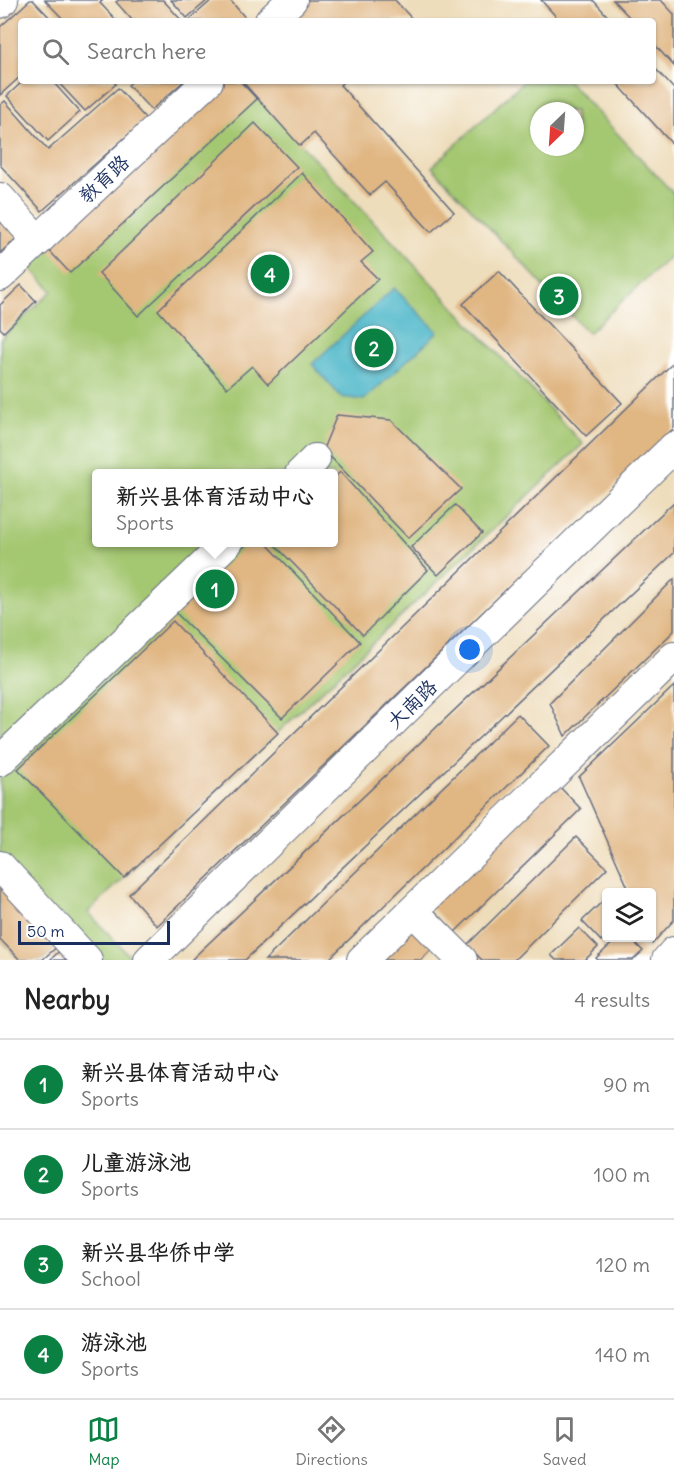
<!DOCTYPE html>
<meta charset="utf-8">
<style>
:root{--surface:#fff;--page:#f2f2f2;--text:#222;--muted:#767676;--line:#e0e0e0;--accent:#0b8043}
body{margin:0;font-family:Delius,"LXGW WenKai TC",sans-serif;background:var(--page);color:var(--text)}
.controls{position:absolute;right:18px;bottom:18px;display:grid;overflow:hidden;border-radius:6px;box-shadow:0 2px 4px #0004}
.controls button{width:54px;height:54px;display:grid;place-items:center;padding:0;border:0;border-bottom:2px solid var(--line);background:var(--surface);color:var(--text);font:30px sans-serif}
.compass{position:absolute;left:530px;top:102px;width:54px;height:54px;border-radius:50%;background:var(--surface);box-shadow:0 2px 4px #0004;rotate:205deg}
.scale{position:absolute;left:18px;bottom:15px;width:152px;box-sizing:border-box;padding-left:6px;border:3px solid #1b2f5e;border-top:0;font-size:16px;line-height:21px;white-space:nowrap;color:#1b2f5e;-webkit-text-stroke:4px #fff;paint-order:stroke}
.you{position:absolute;left:470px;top:650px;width:21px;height:21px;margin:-15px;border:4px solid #fff;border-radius:50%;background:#1a73e8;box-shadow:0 0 0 9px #1a73e833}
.badge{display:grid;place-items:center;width:39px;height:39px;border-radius:50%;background:var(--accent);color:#fff;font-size:20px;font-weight:700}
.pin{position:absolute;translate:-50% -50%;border:3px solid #fff;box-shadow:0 2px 6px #0006}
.popup{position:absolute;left:92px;top:469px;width:246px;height:78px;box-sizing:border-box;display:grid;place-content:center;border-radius:6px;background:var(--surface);filter:drop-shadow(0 2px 4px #0005);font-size:20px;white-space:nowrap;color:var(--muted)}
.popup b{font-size:22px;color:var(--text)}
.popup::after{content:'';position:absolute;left:50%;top:100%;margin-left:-12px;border:12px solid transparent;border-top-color:var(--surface)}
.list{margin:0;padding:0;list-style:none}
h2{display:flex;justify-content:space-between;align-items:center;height:78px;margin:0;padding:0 24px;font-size:26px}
h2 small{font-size:20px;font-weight:400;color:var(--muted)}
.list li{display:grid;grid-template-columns:39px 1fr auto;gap:18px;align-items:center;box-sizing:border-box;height:90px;padding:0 24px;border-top:2px solid var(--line)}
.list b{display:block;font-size:22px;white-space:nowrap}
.list p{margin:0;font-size:20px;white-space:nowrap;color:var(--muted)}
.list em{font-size:20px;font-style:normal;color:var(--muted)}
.icon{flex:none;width:33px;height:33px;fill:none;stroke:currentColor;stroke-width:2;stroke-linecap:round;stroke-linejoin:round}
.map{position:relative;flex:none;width:674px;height:960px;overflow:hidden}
.search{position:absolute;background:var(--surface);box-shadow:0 2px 4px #0004;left:18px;right:18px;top:18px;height:66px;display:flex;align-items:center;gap:15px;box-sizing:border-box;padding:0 21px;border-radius:6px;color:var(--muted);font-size:22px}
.sheet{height:438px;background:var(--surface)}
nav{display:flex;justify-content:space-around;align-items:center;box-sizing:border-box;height:84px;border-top:2px solid var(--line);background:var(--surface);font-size:16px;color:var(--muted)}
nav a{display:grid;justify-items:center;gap:3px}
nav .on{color:var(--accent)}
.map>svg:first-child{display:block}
</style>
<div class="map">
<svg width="674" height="960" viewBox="0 0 674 960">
<rect width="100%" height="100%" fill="#fff"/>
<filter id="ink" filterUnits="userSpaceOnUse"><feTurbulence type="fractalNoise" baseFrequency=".0167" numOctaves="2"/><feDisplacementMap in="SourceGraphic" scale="12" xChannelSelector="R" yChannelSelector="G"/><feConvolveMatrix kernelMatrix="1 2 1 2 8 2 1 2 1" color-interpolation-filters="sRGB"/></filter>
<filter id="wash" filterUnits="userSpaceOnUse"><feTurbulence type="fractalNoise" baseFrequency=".008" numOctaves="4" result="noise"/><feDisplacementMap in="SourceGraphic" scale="24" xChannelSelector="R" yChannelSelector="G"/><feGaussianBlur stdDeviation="1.35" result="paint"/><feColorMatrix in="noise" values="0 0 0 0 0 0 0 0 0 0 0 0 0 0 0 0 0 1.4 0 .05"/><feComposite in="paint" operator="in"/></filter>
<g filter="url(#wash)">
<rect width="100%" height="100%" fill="#edb"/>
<!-- green -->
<g fill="#a4c771" stroke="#607b68" stroke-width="1.5" fill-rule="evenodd">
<path d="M208,81H241L583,444L88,912L133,960H87L67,937L42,960H20L0,939V339L52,291L21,257ZM97,474H334V542H97Z"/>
<path d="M524,81H568L674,194V253L588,333L432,167ZM539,111H575V147H539Z"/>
</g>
<!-- water -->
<path fill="#4ab5c7" stroke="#327292" stroke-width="1.5" d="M394,288L438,332L364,400L341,397L312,364Z"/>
<g id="blocks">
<!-- building -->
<g fill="#e0b682">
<path d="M30,0H33L53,21H21V76L0,95V27Z"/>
<path d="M45,0H103L100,3L117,21H65Z"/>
<path d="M119,0H163L182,21H133L116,2Z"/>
<path d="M171,0H208L187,18Z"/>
<path d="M212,0H230L248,21H188Z"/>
<path d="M308,0H395L413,20L285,21Z"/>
<path d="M541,0H593L612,21H560Z"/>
<path d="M613,0H661L674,14V66L653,43V21H633Z"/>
<path d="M653,66L674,89V146L615,81H653Z"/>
<path d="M23,81H52L80,112L48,141L7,96Z"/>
<path d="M57,81H113L116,84L85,111Z"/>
<path d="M133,81H184L151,110L128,85Z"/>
<path d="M220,81H240L257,99L70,273L44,245Z"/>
<path d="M242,81H344L340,85L454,212L431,232L385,182L370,195L314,133L300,146Z"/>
<path d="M118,88L146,119L42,211L0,165V105L5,101L48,150Z"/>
<path d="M255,123L297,167L138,316L99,273Z"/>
<path d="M302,173L373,252L361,262L378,279L268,384L252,366L227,388L158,310Z"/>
<path d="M0,211L21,234L0,253Z"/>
<path d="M499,271L622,403L586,436L463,304Z"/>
<path d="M21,285L36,301L4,332L0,328V305Z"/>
<path d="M674,362V428L157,926L129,894Z"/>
<path d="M337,415L391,420L461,489L408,538L323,449Z"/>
<path d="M340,472L428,570L363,635L272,542H334V478Z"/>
<path d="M674,502V553L245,960H191Z"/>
<path d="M455,505L482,533L438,575L411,547Z"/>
<path d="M249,542H265L360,642L282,718L175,612Z"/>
<path d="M674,579V631L565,736L550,703Z"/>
<path d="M173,621L278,733L124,878L18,769Z"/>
<path d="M674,686V920L652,944L649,938H652V892H630L579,777Z"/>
<path d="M518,714L549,746L328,960H265Z"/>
<path d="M555,782L581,809L455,932L429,905Z"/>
<path d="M576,837L607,868L514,960H482L467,945Z"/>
<path d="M0,884L59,945L42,960H20L0,939Z"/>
<path d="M606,898V935L601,941L582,921Z"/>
<path d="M411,925L433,948L421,960H375Z"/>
<path d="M579,928L598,947L585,960H556L551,955Z"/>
<path d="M618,938H630L643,951L633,960H598L596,958Z"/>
<path d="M66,945L79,960H50Z"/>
</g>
</g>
</g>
<g filter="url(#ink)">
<use href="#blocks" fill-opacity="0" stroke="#656c7f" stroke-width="1.5"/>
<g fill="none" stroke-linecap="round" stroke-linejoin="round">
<!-- minor casing -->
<g stroke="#656c7f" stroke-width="32">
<g id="minor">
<path d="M0,3L3,0"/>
<path d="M270,21L292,0"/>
<path d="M0,198L38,241"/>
<path d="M0,276L208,81"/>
<path d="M300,474L315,459"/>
<path d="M0,761L228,542"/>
<path d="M0,866L87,960"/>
<path d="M413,911L462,960"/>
<path d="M149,960L674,447"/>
<path d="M362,960L674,657"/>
<path d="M667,960L674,952"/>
</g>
</g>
<!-- minor -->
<use href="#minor" stroke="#fff" stroke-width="30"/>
</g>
</g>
<g text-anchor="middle" stroke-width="5" stroke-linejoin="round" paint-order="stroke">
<!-- street labels -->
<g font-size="20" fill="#1b2f5e" stroke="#fff">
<text transform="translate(104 179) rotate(-43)" y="7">教育路</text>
<text transform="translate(412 704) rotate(-44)" y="7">大南路</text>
</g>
</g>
</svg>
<div class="controls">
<button><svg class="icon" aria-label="layers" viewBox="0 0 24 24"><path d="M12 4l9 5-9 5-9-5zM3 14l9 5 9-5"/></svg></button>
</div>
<svg class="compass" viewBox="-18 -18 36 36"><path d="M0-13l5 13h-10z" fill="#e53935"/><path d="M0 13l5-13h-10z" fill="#767676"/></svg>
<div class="scale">50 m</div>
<div class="you"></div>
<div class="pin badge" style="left:215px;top:589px">1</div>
<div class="popup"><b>新兴县体育活动中心</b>Sports</div>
<div class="pin badge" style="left:374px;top:348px">2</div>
<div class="pin badge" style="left:559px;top:296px">3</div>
<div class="pin badge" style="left:270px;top:274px">4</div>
<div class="search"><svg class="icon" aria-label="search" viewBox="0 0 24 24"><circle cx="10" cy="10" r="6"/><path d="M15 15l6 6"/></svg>Search here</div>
</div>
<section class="sheet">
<h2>Nearby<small>4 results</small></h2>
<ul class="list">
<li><span class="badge">1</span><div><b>新兴县体育活动中心</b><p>Sports</p></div><em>90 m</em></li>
<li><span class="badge">2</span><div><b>儿童游泳池</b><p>Sports</p></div><em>100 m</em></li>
<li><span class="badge">3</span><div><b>新兴县华侨中学</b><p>School</p></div><em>120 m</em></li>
<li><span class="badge">4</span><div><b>游泳池</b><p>Sports</p></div><em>140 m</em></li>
</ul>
</section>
<nav>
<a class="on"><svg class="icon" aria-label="map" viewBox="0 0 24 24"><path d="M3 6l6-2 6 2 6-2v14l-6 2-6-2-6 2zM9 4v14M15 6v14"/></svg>Map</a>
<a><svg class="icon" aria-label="directions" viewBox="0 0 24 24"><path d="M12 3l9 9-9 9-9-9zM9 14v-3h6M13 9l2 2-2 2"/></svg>Directions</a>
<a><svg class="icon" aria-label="saved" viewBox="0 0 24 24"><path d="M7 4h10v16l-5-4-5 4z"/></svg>Saved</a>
</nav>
